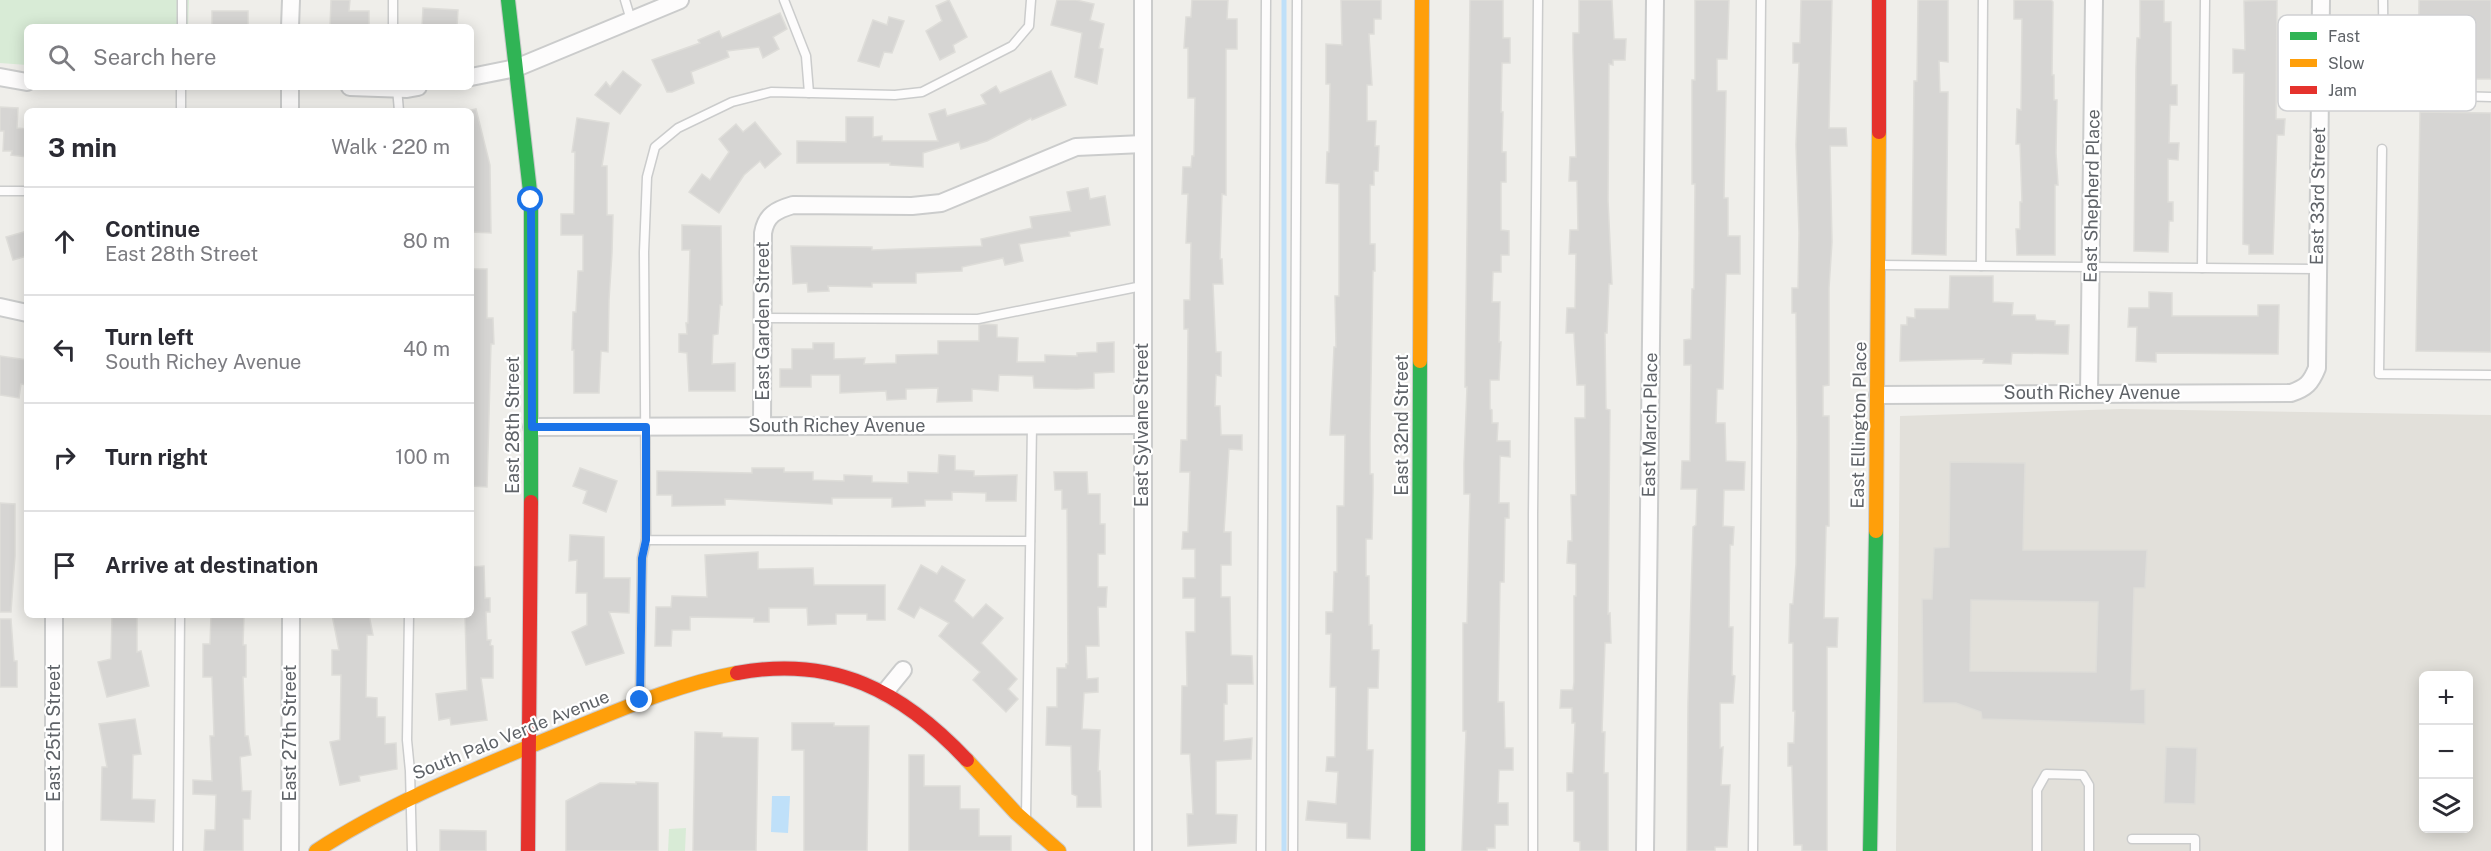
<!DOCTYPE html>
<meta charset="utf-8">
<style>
:root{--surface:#fff;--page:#f7f7f7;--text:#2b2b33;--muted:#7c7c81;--line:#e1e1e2}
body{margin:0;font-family:"Public Sans",sans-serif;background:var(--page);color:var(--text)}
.controls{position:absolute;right:18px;bottom:18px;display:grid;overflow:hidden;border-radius:9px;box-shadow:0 3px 15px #0003}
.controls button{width:54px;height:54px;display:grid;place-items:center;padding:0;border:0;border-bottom:2px solid var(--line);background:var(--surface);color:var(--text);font:30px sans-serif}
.stop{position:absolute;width:18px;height:18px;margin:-14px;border:4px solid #1a73e8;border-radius:50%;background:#fff}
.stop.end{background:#1a73e8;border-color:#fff;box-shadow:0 2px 6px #0008}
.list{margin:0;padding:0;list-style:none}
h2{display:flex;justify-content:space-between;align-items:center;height:78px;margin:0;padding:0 24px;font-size:26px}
h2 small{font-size:20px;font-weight:400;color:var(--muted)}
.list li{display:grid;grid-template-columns:39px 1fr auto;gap:18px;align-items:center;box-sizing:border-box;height:108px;padding:0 24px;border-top:2px solid var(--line)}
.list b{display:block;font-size:22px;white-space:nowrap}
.list p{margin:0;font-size:20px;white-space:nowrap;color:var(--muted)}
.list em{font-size:20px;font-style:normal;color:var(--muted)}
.icon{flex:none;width:33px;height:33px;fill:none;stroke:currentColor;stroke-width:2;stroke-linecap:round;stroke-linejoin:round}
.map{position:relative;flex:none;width:2491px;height:851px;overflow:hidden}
.search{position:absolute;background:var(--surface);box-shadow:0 3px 15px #0003;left:24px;top:24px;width:450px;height:66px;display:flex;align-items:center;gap:15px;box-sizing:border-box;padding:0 21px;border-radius:9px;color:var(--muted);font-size:22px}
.panel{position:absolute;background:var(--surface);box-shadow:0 3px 15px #0003;left:24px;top:108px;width:450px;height:510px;border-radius:9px}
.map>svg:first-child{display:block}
</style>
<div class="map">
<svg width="2491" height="851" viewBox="0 0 2491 851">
<rect width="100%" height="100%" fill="#efeeea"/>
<!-- education -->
<path fill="#e2e0da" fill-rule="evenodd" d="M2121,409L2491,415V851H1896L1900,416ZM2424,676H2468V828H2424Z"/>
<!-- green -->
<g fill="#d8ebd6">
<path d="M0,0H189L188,27H27V65L0,63Z"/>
<path d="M686,828L685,851H668L669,829Z"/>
</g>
<!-- water -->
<path fill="#bfe0f9" d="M772,796H790L788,833L771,832Z"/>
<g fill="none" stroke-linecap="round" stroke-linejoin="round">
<!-- stream -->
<path stroke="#bfe0f9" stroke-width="5" d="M1284,0V851"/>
</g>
<!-- building -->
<g fill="#d6d5d3" stroke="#deddd9" stroke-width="1.5" fill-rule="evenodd">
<path d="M331,0H350L349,11H369V27H330Z"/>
<path d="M949,0L967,37L953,45L955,52L940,60L926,31L942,21L936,6Z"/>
<path d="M1057,0H1076L1094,4L1090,20L1104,24L1099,48L1103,49L1097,84L1075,77L1082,33L1051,25Z"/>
<path d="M1192,0H1228L1227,19H1237V49H1226V195L1222,194L1220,259H1222L1223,284H1213L1216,352H1221V376L1216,375L1215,406H1220L1221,435H1242V450L1229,449L1224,532H1231V565H1221V597H1230L1231,655L1252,656L1253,684H1227V704H1224V741L1252,738L1251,759L1216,761V814L1237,815L1236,843L1188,846L1187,814H1193L1190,754H1181L1182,686H1187L1186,632H1195V598H1183V578H1195V549H1182L1183,532H1188L1190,472H1180L1181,440H1187L1188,329H1184V300H1190L1191,243H1186L1188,194H1182L1183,167H1191L1192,156H1194L1195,98H1188V48H1184L1186,17H1191Z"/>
<path d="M1341,0H1381V19H1374V34H1369L1372,85H1367V121H1376L1375,146H1379L1378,171H1374V185H1370V244H1375V271H1373L1370,436V474H1373V491L1372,539H1366V576H1369V625H1372V650H1379L1378,688H1368L1367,750H1373L1370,839L1347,838V823L1306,820L1308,801L1336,804L1338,772L1326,771L1327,757H1335L1336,687H1330L1331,634H1326V612H1333L1334,572H1337V506H1344L1345,435H1330L1334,347H1336L1335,296H1339V184L1326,183L1327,152H1329L1330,84H1326V44L1342,45Z"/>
<path d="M1470,0H1503V38H1510V63H1502L1501,112H1503L1502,152H1506V182H1501V230L1509,231V255H1501V272H1493L1492,302H1500L1499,342H1501L1499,380H1490V409L1492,410V423H1498L1497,441H1510V457L1500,456L1499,503H1509V518H1505L1504,582H1500L1498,702H1504L1505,748H1513V770H1499L1498,803H1508V825H1495V848H1487V851H1462L1466,731H1463V623H1467L1469,532L1470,494H1464V463L1467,387H1465Z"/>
<path d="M1579,0H1612L1614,39H1626L1625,60H1613V65L1609,64L1608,200L1612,284H1609L1607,333H1605L1606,409L1610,410L1608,614L1610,613L1611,643H1605L1602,732H1605L1604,773H1608V851H1580V842L1574,841V791H1567V773H1573L1575,723H1572V708H1560L1561,690H1573L1574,682V596H1576V564L1567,563L1568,541H1572L1571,495H1576L1575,418H1585V385H1577L1574,333H1566L1567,308H1575L1576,254H1569L1570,230H1578L1577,181H1569L1570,157H1576L1573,50V33H1579Z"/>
<path d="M1695,0H1729L1727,59H1717V91H1726L1724,198H1728V236H1740V274H1726L1723,389H1717L1716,423H1725L1726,461L1745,462L1744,490H1724L1723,526L1734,527L1733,545H1730L1729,627H1733L1732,675L1735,676L1733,703H1720V748L1723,747L1721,785H1730L1727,847H1715V851H1687L1688,703L1693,527L1696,525L1697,489H1681L1682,461H1690L1691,365H1684V340L1691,339L1692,289H1694L1695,184H1692V80H1695Z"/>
<path d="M1801,0H1832L1829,128H1846L1847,146H1830L1832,242L1829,288V385L1823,386V416H1829V526H1826L1824,618H1838L1837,647H1827V851H1802V845H1794L1792,766H1788V743H1794L1795,711H1793V643H1789L1790,604H1793L1796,564L1797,442L1796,313H1792V288H1798L1799,233L1796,145L1799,63H1793V43H1800Z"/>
<path d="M1918,0H1948V62L1939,61L1940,92H1948L1946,255L1912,254L1914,81H1917Z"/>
<path d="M2014,0H2051L2053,2L2052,75H2054V100H2057L2056,153L2058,185H2055V255H2017L2016,229H2020V202H2022L2020,144H2016L2017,109L2021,110L2022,19H2014Z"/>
<path d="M2140,0H2164V22H2171V85H2177V105H2170L2169,143H2179L2178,160L2168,159V202H2173V221H2169L2168,252L2134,251L2136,67L2137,38H2140Z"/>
<path d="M2277,0L2276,119H2285L2284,135H2277L2273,254H2249V245L2243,244L2244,73H2233V49L2245,50L2244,1Z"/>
<path d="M2419,0H2491V79H2418Z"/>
<path d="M423,8L458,10L457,27H422Z"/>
<rect x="212" y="11" width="36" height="16"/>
<path d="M780,13L787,29L773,37L779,49L763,58L759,47L727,51L729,57L691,72L694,83L672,92H667L652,60L700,43L698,40L719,31L722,38Z"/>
<path d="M889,17L904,21L892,53L884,52L879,67L858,61L873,20L887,25Z"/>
<path d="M623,71L641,85L620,114L595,95L606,82L610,87Z"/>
<path d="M1051,71L1066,105L1032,120L1031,118L987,141L961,149L959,142L923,153V167L890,165V163H797V141L846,142V117H873V137L882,136V141H938L929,114L945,109L947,116L986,104L981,95L996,86L1000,93Z"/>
<path d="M0,107L18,108L17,128L27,129V157L11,155L12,151H3L4,131H0Z"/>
<path d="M476,109L490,165L491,233L471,232V110Z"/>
<path d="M2420,112L2491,113V352L2416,351Z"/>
<path d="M577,118L609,123L602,166H607V215H613L612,253L609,300L608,352L601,351L599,393H574V350H572L573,312H576L578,271H583V235H561V214H574L575,152H572Z"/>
<path d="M755,122L781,154L765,168L760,161L744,175L719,213L689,192L702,174L710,180L729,152L719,139L736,124L743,132Z"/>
<path d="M1088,188L1090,199L1105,196L1110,225L1069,232L1070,236L1019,244L1023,261L1005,265L1003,258L962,267V271L916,273V283H872V287L828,286L829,291L808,292L807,283L793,284L791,246L872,247V250L982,246L981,239L1032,228L1030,217L1071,211L1067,192Z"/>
<path d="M682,225L721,226L722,305H720L718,334L713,335L712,364L735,363V391H689L687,353L679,352V334H687L686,323H688L690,250H682Z"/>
<path d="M27,231V256L13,260L6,237Z"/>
<path d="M471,269H487V318H493L494,344H491L487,487L471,486Z"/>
<path d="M1950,276H1993V302L2013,303L2012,315H2035L2036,320L2055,321V325H2069L2068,354L2012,353L2011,364L1983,363L1984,359L1900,361L1901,325H1907V317L1915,318V309H1949Z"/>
<path d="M2149,292L2172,293V316H2258V305H2279L2278,354L2156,353V362L2136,361L2137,327H2128L2129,308H2149Z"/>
<path d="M984,324L997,325V337L1018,338L1017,362H1045V355L1077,356V353L1097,352V343L1114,342V372L1094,373V388L1077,389L1034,388L1033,376L999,375L998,391L972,389V401L937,402L938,388L906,389V399L887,400L886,391L840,393V375H811V387H780V369H792V349H813V343H834V359L865,358L864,364L896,363V355L938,354V341H979V325Z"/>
<path d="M0,356L27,360V385L21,384L19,398L0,395Z"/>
<path d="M939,455L955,456V470L974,471V476L1017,475L1016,501H986V493L952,492V500H925V506L892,507V498H832V504L725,499V505L672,506V495H657V471L752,473V468H784V472H813V480L844,481V475L872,476V482L908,483V472L938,473Z"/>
<path d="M1950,462L2025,463L2023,550H2147L2145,588H2134L2131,690L2145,689V724L1982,719L1981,712L1956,703H1923L1922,599H1932L1934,548L1949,547ZM1971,600L2098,602L2096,672L1970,671Z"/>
<path d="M580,468L617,481L606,512L583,503L587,491L573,486Z"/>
<path d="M1054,472H1087L1088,494H1100V524H1105V554H1098V587H1107L1106,607H1098L1099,646H1086L1087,679L1098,678V692L1084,693L1082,729L1100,730L1098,771H1100L1101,807H1077V796L1072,794L1071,746L1046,745L1047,707H1057V668H1066V664H1068L1067,509H1062V490H1055Z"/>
<path d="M0,503L15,504V556L11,612H0Z"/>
<path d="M570,535L604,537V578H630L629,613L609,612L624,653L586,665L572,632L587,625V593H576L577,560L569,561Z"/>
<path d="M758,552V569L813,568L814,585H885V620H867V614H836V624L808,625L807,608H769V622H754V618L690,617V630H672L671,646H655L656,607H671L672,596L707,597L705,555Z"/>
<path d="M921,565L937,574L942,566L965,580L954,601L973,618L986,604L1003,618L981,643L1017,679L1008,689L1018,699L1006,712L973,680L980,672L939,636L949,623L920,607L914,618L898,609Z"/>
<path d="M484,566L485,598H490V612H486L487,640H491L490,645L493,646V678H481L487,720L451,725L450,718L439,720L436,694L467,690L465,615H471V567Z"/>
<path d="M112,615H137V652L141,651L149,686L107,697L98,662L111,659Z"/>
<path d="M211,615H244L243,645H246V677H243L245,736H248L251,755L240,757L242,791H251L250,819H243V851H204L205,830H215L216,795L193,794V780L212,781L210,736H214L212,677H203V644H210Z"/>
<path d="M332,615H369L373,635H367L366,697L377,698V717H385V744L396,743L397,769L359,776L360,781L340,785L330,742L340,740L341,675H332V650H339Z"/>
<path d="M0,619H11L14,661H17V687H0Z"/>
<path d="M135,719L141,754L133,755L132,799L155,800L154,822L101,820L102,767H107L99,724Z"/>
<path d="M792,723H834V726H869L867,851H804V750H792Z"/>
<path d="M695,732L722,733V737L758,738L756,851H693Z"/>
<path d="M2166,747L2197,748L2195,804L2164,803Z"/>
<path d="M909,755H924V786H960V809H979V836H1011V851H909Z"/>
<path d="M636,782L658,783V851H566V801L600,783L636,784Z"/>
<path d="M440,830L486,831V851H440Z"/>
</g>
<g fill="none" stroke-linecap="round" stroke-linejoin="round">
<!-- lane casing -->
<g stroke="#cbcccc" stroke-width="11">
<g id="lane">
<path d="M393,0V27"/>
<path d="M625,0L631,20"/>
<path d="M784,0L806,56L809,93"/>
<path d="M2383,0L2384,94L2491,97"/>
<path d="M182,27V0"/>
<path d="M397,88L399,111"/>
<path d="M181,111V87"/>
<path d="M2382,149L2379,374L2491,375"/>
<path d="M0,191H27"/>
<path d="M1880,265L2317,269"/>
<path d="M1981,266L1983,0"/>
<path d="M2202,268L2205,0"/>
<path d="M763,318L978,319L1142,286"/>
<path d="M1030,541L646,540L644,252L647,177L655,147L678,128L732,102L771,92L895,95L922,92L1012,46L1029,26L1031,0"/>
<path d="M409,615L407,740L410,771L412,851"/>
<path d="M640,698L642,558L646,540"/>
<path d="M1026,817L1032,425"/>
<path d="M2132,839H2195V851"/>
<path d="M178,851L180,615"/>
<path d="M1261,851L1266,0"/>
<path d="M1293,851L1297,0"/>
<path d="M1533,851V515L1538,0"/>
<path d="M1753,851L1761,0"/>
<path d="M2037,851V790L2046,774L2083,775L2089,785V851"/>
</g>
</g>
<!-- street casing -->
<g stroke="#cbcccc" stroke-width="20">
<g id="street">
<path d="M290,27L291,0"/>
<path d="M0,77L27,82"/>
<path d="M471,77L516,68L680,0"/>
<path d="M290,87V111"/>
<path d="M350,87L407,89L418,87"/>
<path d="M0,307L27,313"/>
<path d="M2089,393L2094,0"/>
<path d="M1878,395L2291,393C2306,388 2311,383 2317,368L2321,0"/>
<path d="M762,426L763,233C766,215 776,210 793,205L912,206L941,203L1076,147L1143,144"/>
<path d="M532,427L1142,425"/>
<path d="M885,692L903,670"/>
<path d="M54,851V615"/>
<path d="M290,851L291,615"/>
<path d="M1143,851V0"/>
<path d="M1645,851L1655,0"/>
</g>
</g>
<!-- fast casing -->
<g stroke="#cacacb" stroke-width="16">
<g id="fast">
<path d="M508,0L531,200V502"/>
<path d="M1418,851L1420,361"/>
<path d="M1870,851L1876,531"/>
</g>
</g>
<!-- slow casing -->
<g stroke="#cacacb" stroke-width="16">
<g id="slow">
<path d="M1420,361L1422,0"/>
<path d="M1876,531L1879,132"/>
<path d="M967,760L1016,813L1059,851"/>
<path d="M316,851C391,802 473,770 555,736C615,712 674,685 737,673"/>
</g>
</g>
<!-- jam casing -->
<g stroke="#cacacb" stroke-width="16">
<g id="jam">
<path d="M1879,132V0"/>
<path d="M737,673C834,655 902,691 967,760"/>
<path d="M528,851L531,502"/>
</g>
</g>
<!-- lane -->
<use href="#lane" stroke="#fdfcfc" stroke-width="8"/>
<!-- street -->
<use href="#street" stroke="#fdfcfc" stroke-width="16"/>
<!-- fast -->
<use href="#fast" stroke="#30b455" stroke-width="14"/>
<!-- slow -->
<use href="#slow" stroke="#ff9f0a" stroke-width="14"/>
<!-- jam -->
<use href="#jam" stroke="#e5322d" stroke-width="14"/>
</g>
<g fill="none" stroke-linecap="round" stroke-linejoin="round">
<!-- route -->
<path stroke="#1a73e8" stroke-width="8" d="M531,200L532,427H646V540L642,558L640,700"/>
</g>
<g text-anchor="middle" stroke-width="4.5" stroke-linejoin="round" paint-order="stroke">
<!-- street labels -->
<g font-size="18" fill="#5f6368" stroke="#fff">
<text transform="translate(2092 196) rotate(-89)" y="6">East Shepherd Place</text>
<text transform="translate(2318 196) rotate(-89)" y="6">East 33rd Street</text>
<text transform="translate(763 321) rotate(-90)" y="6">East Garden Street</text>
<text x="2092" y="399">South Richey Avenue</text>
<text transform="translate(513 425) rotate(-90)" y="6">East 28th Street</text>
<text transform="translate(1142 425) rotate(-90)" y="6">East Sylvane Street</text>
<text transform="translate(1402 425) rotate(-90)" y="6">East 32nd Street</text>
<text transform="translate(1650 425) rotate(-89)" y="6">East March Place</text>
<text transform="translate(1859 425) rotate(-89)" y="6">East Ellington Place</text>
<text x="837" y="432">South Richey Avenue</text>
<text transform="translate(54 733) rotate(-90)" y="6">East 25th Street</text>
<text transform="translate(290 733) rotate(-90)" y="6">East 27th Street</text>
<text transform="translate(511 735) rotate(-22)" y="6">South Palo Verde Avenue</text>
</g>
</g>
<!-- legend -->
<rect x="2278" y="15" width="198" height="96" rx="9" fill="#fff" stroke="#cfd0d2" stroke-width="1.5"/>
<rect x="2290" y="32" width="27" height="8" fill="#30b455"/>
<rect x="2290" y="59" width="27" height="8" fill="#ff9f0a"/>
<rect x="2290" y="86" width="27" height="8" fill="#e5322d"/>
<g font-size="16" fill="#5f6368">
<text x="2328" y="42">Fast</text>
<text x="2328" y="69">Slow</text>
<text x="2328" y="96">Jam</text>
</g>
</svg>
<div class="controls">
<button>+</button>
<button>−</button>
<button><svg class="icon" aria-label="layers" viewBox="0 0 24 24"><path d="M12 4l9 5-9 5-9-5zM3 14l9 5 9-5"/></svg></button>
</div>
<div class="stop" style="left:531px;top:200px"></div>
<div class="stop end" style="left:640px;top:700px"></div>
<div class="search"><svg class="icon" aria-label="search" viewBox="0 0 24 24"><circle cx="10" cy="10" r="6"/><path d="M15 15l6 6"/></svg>Search here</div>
<section class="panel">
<h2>3 min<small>Walk · 220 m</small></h2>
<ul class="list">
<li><svg class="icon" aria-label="ahead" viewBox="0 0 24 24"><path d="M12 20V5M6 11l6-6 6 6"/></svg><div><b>Continue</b><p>East 28th Street</p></div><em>80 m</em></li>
<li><svg class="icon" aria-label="left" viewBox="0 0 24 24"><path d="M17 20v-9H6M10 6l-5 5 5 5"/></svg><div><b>Turn left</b><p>South Richey Avenue</p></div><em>40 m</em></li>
<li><svg class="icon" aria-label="right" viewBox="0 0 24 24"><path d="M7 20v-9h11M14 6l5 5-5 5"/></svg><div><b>Turn right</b></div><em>100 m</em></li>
<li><svg class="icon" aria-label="arrive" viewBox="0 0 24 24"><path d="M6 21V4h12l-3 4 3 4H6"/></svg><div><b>Arrive at destination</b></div></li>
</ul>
</section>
</div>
